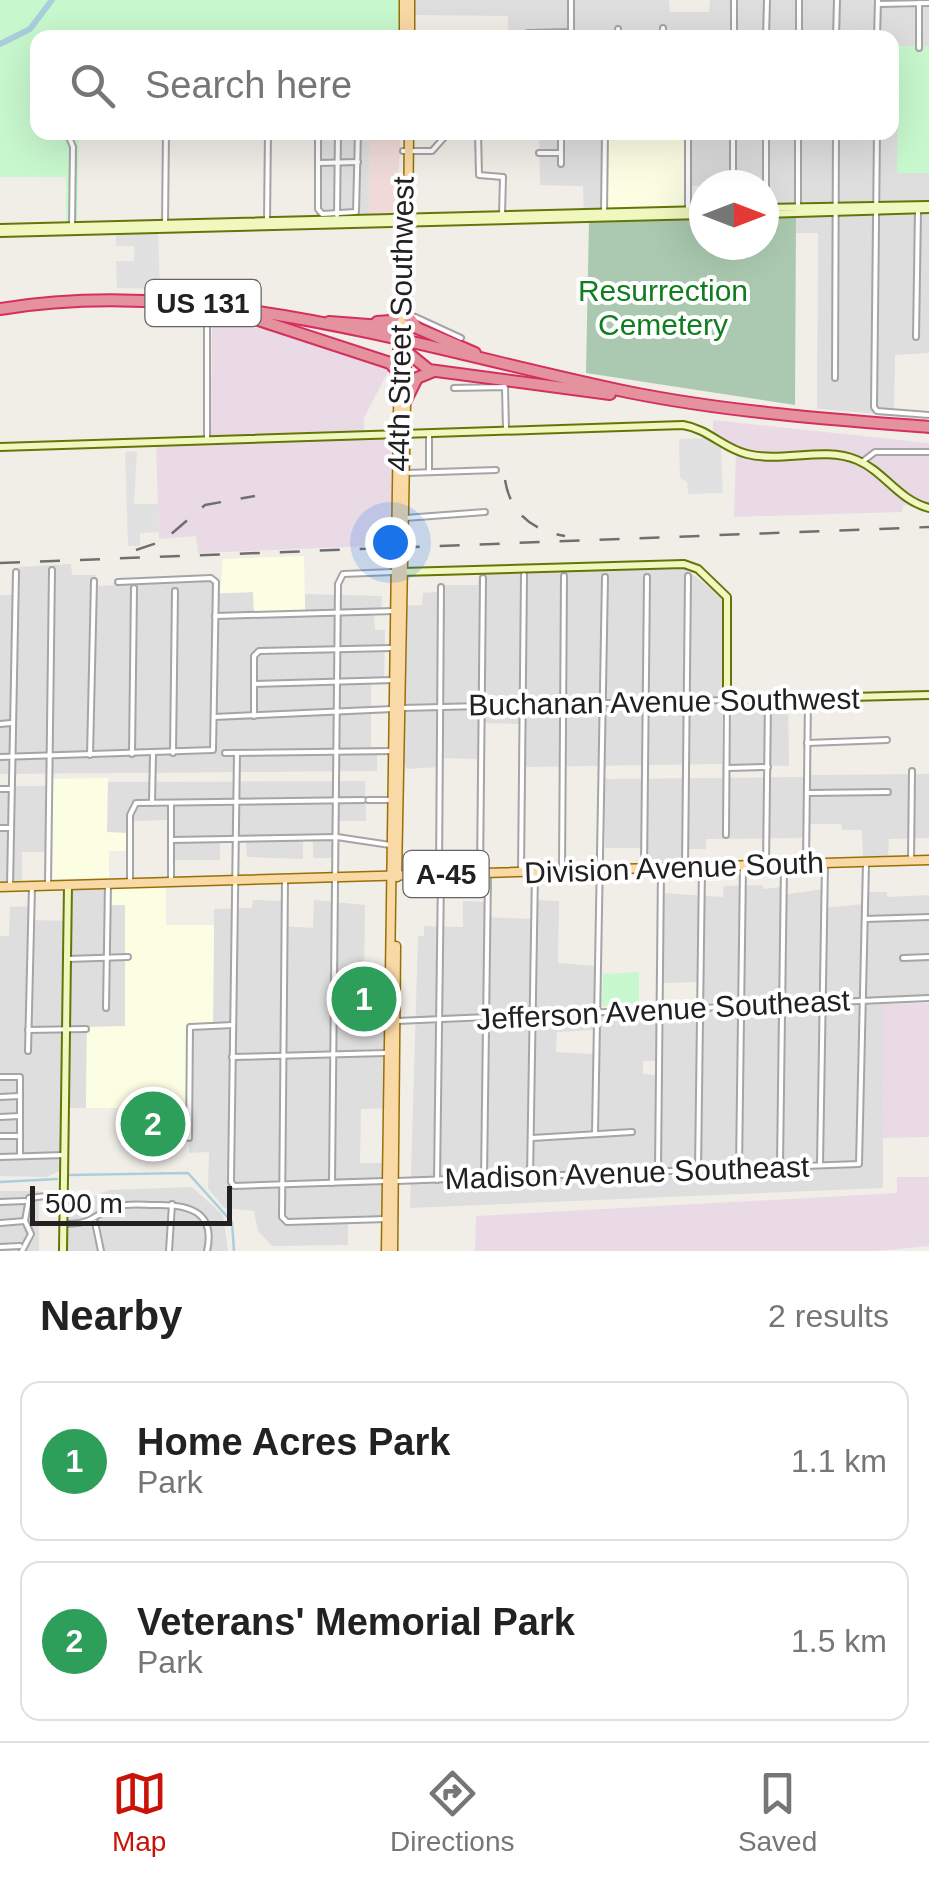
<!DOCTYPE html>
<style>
:root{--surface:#fff;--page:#f2f2f2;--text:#222;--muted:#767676;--line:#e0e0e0;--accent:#ca1308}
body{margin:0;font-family:Arial,sans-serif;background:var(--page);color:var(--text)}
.compass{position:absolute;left:689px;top:170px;width:90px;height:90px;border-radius:50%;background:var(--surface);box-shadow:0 10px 40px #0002;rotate:90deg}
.scale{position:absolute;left:30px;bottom:25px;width:202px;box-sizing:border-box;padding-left:10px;border:5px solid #212121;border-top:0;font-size:28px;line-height:35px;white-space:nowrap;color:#212121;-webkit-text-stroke:8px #fff;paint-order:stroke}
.you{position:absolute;left:390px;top:542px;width:35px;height:35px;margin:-25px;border:8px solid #fff;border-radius:50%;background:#1a73e8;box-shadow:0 0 0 15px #1a73e833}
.badge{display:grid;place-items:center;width:65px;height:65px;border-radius:50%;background:var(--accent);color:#fff;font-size:32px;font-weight:700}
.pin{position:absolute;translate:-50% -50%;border:5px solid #fff;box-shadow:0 2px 10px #0006}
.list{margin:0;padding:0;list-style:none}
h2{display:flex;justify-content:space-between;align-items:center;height:130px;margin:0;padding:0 40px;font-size:42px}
h2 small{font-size:32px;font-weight:400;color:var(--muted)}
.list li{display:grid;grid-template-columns:65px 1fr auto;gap:30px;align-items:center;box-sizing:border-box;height:160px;margin:0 20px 20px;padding:0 20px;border:2px solid var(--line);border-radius:20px}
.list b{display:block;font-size:38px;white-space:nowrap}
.list p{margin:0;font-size:32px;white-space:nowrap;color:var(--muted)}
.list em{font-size:32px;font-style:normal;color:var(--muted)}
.icon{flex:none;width:55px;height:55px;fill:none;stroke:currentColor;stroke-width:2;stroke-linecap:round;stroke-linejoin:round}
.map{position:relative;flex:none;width:929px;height:1251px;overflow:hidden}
.search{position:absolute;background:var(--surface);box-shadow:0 10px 40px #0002;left:30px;right:30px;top:30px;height:110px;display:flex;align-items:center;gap:25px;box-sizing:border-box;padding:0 35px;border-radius:20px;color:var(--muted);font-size:38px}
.sheet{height:490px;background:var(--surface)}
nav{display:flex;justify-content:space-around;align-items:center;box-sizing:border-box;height:140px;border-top:2px solid var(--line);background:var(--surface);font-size:28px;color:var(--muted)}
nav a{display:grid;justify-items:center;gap:5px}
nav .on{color:var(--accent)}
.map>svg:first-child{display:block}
</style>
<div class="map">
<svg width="929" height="1251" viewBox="0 0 929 1251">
<rect width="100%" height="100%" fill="#f1eee8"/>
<!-- residential -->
<g fill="#dfdede">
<path d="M411,0H669L670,12H709L710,0H734L733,38L508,37V16L411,15Z"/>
<path d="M736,0H929L898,2L899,8L929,7V46L899,47L898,173H929V203L764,207V185H735L736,133L892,132V38L736,37Z"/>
<path d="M317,133H370L369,217L316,218Z"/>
<path d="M539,133H603L602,211L584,212L583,186L540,185Z"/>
<path d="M691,133H731V185L690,186Z"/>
<path d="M929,211V353L895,355L894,415L817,409L818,233H796V215Z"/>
<path d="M71,564L72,575H96L97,586L212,581L213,594L253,592L254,611L305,610V594L382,596L381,614L374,615L375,630H385L384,683L371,684V752L377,753V771L0,774V595H18L19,567Z"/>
<path d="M684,568L722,597V764L525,767L524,724L479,723V759L438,758V767L407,769L402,762L403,606L422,605L423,593L437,592V585H478L479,572Z"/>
<path d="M732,701H788L789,766L729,764Z"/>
<path d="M929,774V838L889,839L888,858H863L862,830H842L841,824H810V775Z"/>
<path d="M804,777V838L706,839V849H683V865H646V848H605V779Z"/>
<path d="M365,781L366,821H335V858H313V841L303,840V859L247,857L246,841H220V860H173L172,820L129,821L128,833H107V782Z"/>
<path d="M13,786H47V852H22V881L0,882V792H12Z"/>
<path d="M763,885V889L781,887L782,895L823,889V908L863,904L862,999L705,1003L702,982L661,983L662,893L723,897L724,886Z"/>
<path d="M104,888L105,905H125V1027H87L86,1108H67L70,889Z"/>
<path d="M867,892H887V897L929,895V996L866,997Z"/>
<path d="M253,900L283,901V926L313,928L314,900L365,905L364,980H339V1028L365,1029V1018H389L388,1108L361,1109L360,1163H386L385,1217L348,1218V1245L272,1246L258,1231L254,1211L224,1208L208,1188L209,1152L189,1153V1024L213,1023L214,909L252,908Z"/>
<path d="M536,900L559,901L558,963L595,966L594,1030L557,1032L556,1052L594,1054V1130L599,1129L600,1014L657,1012L656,1061H643V1074L656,1075V1130L661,1009L883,1004V1188L410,1208L418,936H424V926L463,927V901L484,902V917L535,919Z"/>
<path d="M30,906V920L66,921L61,1170L47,1177L0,1176V936H9L10,907Z"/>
<path d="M192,1187L223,1215L228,1251H65V1198H90L109,1190Z"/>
<rect x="0" y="1191" width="39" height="60"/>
</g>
<!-- commercial -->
<path fill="#f0dbd8" d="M370,133H401L396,216L369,217Z"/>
<!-- industrial -->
<g fill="#eadae6">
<path d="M212,318L310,339L390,368L364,418V433L211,436Z"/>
<path d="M713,420L929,443V505H903L902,512L734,517L736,452L713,437Z"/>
<path d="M395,439V545L198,553L196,536L159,539L156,443Z"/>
<path d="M929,1003V1137L882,1138L883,1004Z"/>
<path d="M897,1177H929V1246L878,1251H475L476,1216L897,1193Z"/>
</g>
<!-- education -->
<g fill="#fcfee4">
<path d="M607,133H687L684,208L607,211Z"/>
<path d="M304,556L305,610L254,612L253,592L220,593L223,559Z"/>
<path d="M108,778L107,832L128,833L127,851H109V878L52,879V779Z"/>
<path d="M166,886V925H214L213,1023L189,1025L188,1108H86L87,1027L125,1026V905H109V891L112,887Z"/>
</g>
<!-- cemetery -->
<path fill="#aac9b0" d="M796,215L795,405L586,373L589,220L704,217V245H764V216Z"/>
<!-- park -->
<g fill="#c8f8ce">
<path d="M0,0H400L401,37L38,38V132L79,133L77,222H66V177H0Z"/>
<path d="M899,46H929V173H897Z"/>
<path d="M639,972V1003L602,1006L603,974Z"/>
<path d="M338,980H389V1018H366L365,1029H339Z"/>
<path d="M182,1109L173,1155L127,1139V1110Z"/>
</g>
<!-- parking -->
<g fill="#e1e1e1">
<path d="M158,233L160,289L117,288L116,261H134V246H116V234Z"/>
<path d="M705,438L721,448L723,493L688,494L687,482L680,478L679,439Z"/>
<path d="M137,451L134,504H158L159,532L140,533V546H128L125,452Z"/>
</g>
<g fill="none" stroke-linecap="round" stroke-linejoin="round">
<!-- stream -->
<g stroke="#aacedc" stroke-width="2.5">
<path d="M69,1175L188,1173L232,1222L234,1251"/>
<path d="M0,1182L57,1179"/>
</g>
<!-- river -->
<path stroke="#aacedc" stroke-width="6" d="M0,44L30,29L52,0"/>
<!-- street casing -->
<g stroke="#a5a5a5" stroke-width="8">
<g id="street">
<path d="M919,3V48"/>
<path d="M878,4L929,3"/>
<path d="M663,28V38"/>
<path d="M528,33L571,32"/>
<path d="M571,38V0"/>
<path d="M618,38V29"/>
<path d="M734,38V0"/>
<path d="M766,38L767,0"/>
<path d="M799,38V0"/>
<path d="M836,38L837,0"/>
<path d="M877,38L878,0"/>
<path d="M67,132L73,147L72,227"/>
<path d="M318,132V209L322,214L356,212L358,132"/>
<path d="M478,132L479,175L503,177L502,215"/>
<path d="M561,132V164"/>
<path d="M877,132L874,407L877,411L929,415"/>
<path d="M403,151H432L449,132"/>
<path d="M539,153H561"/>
<path d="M318,163L358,162"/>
<path d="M733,185V132"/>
<path d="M798,207V132"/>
<path d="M766,208V132"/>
<path d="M688,210V132"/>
<path d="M604,213L605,132"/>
<path d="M337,215L338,132"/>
<path d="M267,221L268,132"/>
<path d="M165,224L166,132"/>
<path d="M411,315L461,338"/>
<path d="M207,326V439"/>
<path d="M916,337L918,210"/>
<path d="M835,378L836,132"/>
<path d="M454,388L505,387L506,430"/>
<path d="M429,433V472"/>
<path d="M862,462L875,452H929"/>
<path d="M406,473L496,470"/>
<path d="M405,518L485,512"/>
<path d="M215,616L394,611"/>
<path d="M254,684L394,680"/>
<path d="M403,708L727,700L726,835"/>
<path d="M254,716V656L259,651L392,648"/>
<path d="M214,717L393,709"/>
<path d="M0,724L11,723"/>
<path d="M807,743L887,740"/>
<path d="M173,753L175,591"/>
<path d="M225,753L393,751"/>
<path d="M237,753L231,1182L234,1186L385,1181"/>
<path d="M132,754L134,588"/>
<path d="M90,755L94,581"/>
<path d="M0,757L213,750L216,582L211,578L118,582"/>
<path d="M728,768L768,767"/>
<path d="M0,789H11"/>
<path d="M808,793L888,792"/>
<path d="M368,800H392"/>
<path d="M152,803L153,754"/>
<path d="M0,828H10"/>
<path d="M171,840L337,837L390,845"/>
<path d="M911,861L912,771"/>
<path d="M806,864L808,699"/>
<path d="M766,865L768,700"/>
<path d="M685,868L688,576"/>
<path d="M644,869L647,577"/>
<path d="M562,871L564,576"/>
<path d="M521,872L524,575"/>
<path d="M480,873L483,578"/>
<path d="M439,875L441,587"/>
<path d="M285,879L282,1217L287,1222L387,1219"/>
<path d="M171,882V803"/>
<path d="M130,883V815L136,803L363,800"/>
<path d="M48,885L52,570"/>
<path d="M10,886L16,572"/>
<path d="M865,919L929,917"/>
<path d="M903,958L929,957"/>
<path d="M67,959L128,957"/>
<path d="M106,1008L108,884"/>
<path d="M397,1021C575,1014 752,1005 929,998"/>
<path d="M28,1030L86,1029"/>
<path d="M28,1051L32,886"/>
<path d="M232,1057L386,1053"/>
<path d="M0,1077H20V1156"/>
<path d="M0,1097L20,1096"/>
<path d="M0,1117L20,1116"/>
<path d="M595,1133L605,577"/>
<path d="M0,1136H20"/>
<path d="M189,1138L190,1027L233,1025"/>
<path d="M532,1138L632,1132"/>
<path d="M0,1157L64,1155"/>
<path d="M820,1164L825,864"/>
<path d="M780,1165L784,865"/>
<path d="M739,1169L743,866"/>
<path d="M698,1170L702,867"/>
<path d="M658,1171L661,868"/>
<path d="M530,1177L535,872"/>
<path d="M484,1178L488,873"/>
<path d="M437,1180L441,875"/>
<path d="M397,1181L859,1164L866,863"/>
<path d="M332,1183L338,584L343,574L393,572"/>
<path d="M0,1202L25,1201"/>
<path d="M95,1222L101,1251"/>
<path d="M0,1223L25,1221"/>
<path d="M63,1224C95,1224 90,1216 115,1207C127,1203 142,1205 155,1205C188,1204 216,1211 207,1251"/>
<path d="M0,1247L20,1246"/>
<path d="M22,1251L31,1234L25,1221L29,1198L63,1194"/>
<path d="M169,1251L172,1204"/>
</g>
</g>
<!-- secondary casing -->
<g stroke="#647609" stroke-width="10">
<g id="secondary">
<path d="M764,208L929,205"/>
<path d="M764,214L929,209"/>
<path d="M0,228L704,210"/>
<path d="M0,233L704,215"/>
<path d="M0,447L683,425C708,429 723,448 747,454C783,463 823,446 857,460C885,472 898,500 929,508"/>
<path d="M402,572L684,564L698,569L727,597V700L929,695"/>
<path d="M63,1251L68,885"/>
</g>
</g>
<!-- primary casing -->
<g stroke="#987006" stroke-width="11">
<g id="primary">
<path d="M404,0V38"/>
<path d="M410,0V38"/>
<path d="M399,341L403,185"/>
<path d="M407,343L409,132"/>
<path d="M397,877L407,352"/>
<path d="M0,887L929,860"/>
<path d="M386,1251L399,350"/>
<path d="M393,1251L396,946"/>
</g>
</g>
<!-- highway casing -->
<g stroke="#d52f5e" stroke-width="14">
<g id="highway">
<path d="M0,309C206,274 426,350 628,392C727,412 828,419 929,427"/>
<path d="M243,315L390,363L397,371L399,385"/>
<path d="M408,316L417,328L475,353"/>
<path d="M329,322L382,326L399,341"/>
<path d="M377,322L391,321L400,309"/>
<path d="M407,352L429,370L610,394"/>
<path d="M406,400L417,378L434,371"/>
</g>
</g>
<!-- street -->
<use href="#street" stroke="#fff" stroke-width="4"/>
<!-- secondary -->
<use href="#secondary" stroke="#f1f8bf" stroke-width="6"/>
<!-- primary -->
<use href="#primary" stroke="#f9d9a5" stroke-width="8"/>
<!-- highway -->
<use href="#highway" stroke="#e4939e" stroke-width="10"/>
<!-- rail -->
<g stroke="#6f6f6f" stroke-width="2.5" stroke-dasharray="20 20" stroke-linecap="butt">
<path d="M505,480C510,513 533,531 565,536"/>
<path d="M136,550L163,541L205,505L255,496"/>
<path d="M0,563L929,527"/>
</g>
<!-- primary-bridge casing -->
<g stroke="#987006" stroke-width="11" stroke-linecap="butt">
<path id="primary-bridge" d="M407,352V343"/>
</g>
<!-- highway-bridge casing -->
<g stroke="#d52f5e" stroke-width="14" stroke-linecap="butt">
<path id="highway-bridge" d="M399,341V350"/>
</g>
<!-- primary-bridge -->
<use href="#primary-bridge" stroke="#f9d9a5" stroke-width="8"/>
<!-- highway-bridge -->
<use href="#highway-bridge" stroke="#e4939e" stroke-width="10"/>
</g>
<g text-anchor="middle" stroke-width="8" stroke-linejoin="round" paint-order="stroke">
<!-- shield labels -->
<g fill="#fff" stroke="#646464" stroke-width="2.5">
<rect x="145.5" y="280" width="115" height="46" rx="8"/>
<rect x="403.5" y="851" width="85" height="46" rx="8"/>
</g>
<g font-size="28" font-weight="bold" fill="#212121">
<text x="203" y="313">US 131</text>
<text x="446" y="884">A-45</text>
</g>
<!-- park labels -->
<g font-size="30" fill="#107d20" stroke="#fff">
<text x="663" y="301">Resurrection<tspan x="663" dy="34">Cemetery</tspan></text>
</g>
<!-- street labels -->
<g font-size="30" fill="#212121" stroke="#fff">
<text transform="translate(401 324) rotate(-89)" y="10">44th Street Southwest</text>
<text transform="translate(664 702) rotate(-1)" y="10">Buchanan Avenue Southwest</text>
<text transform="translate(674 868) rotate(-2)" y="10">Division Avenue South</text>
<text transform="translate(663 1010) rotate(-3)" y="10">Jefferson Avenue Southeast</text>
<text transform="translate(627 1173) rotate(-2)" y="10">Madison Avenue Southeast</text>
</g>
</g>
</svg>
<svg class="compass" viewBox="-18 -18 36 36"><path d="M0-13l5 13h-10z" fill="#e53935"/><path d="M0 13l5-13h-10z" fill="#767676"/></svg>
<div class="scale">500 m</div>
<div class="you"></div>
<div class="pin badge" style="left:364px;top:999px;background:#2e9e5b">1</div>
<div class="pin badge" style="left:153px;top:1124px;background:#2e9e5b">2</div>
<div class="search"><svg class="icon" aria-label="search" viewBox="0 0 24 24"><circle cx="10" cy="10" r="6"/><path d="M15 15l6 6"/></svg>Search here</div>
</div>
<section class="sheet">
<h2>Nearby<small>2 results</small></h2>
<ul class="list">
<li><span class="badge" style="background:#2e9e5b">1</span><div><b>Home Acres Park</b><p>Park</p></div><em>1.1 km</em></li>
<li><span class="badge" style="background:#2e9e5b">2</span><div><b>Veterans' Memorial Park</b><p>Park</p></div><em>1.5 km</em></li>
</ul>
</section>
<nav>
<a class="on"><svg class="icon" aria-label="map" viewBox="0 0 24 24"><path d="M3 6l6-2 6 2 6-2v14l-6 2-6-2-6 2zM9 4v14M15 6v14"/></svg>Map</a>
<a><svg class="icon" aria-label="directions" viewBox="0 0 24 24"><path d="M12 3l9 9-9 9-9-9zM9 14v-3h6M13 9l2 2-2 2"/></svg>Directions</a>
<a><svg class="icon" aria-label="saved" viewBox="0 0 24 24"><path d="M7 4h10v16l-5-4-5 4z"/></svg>Saved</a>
</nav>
